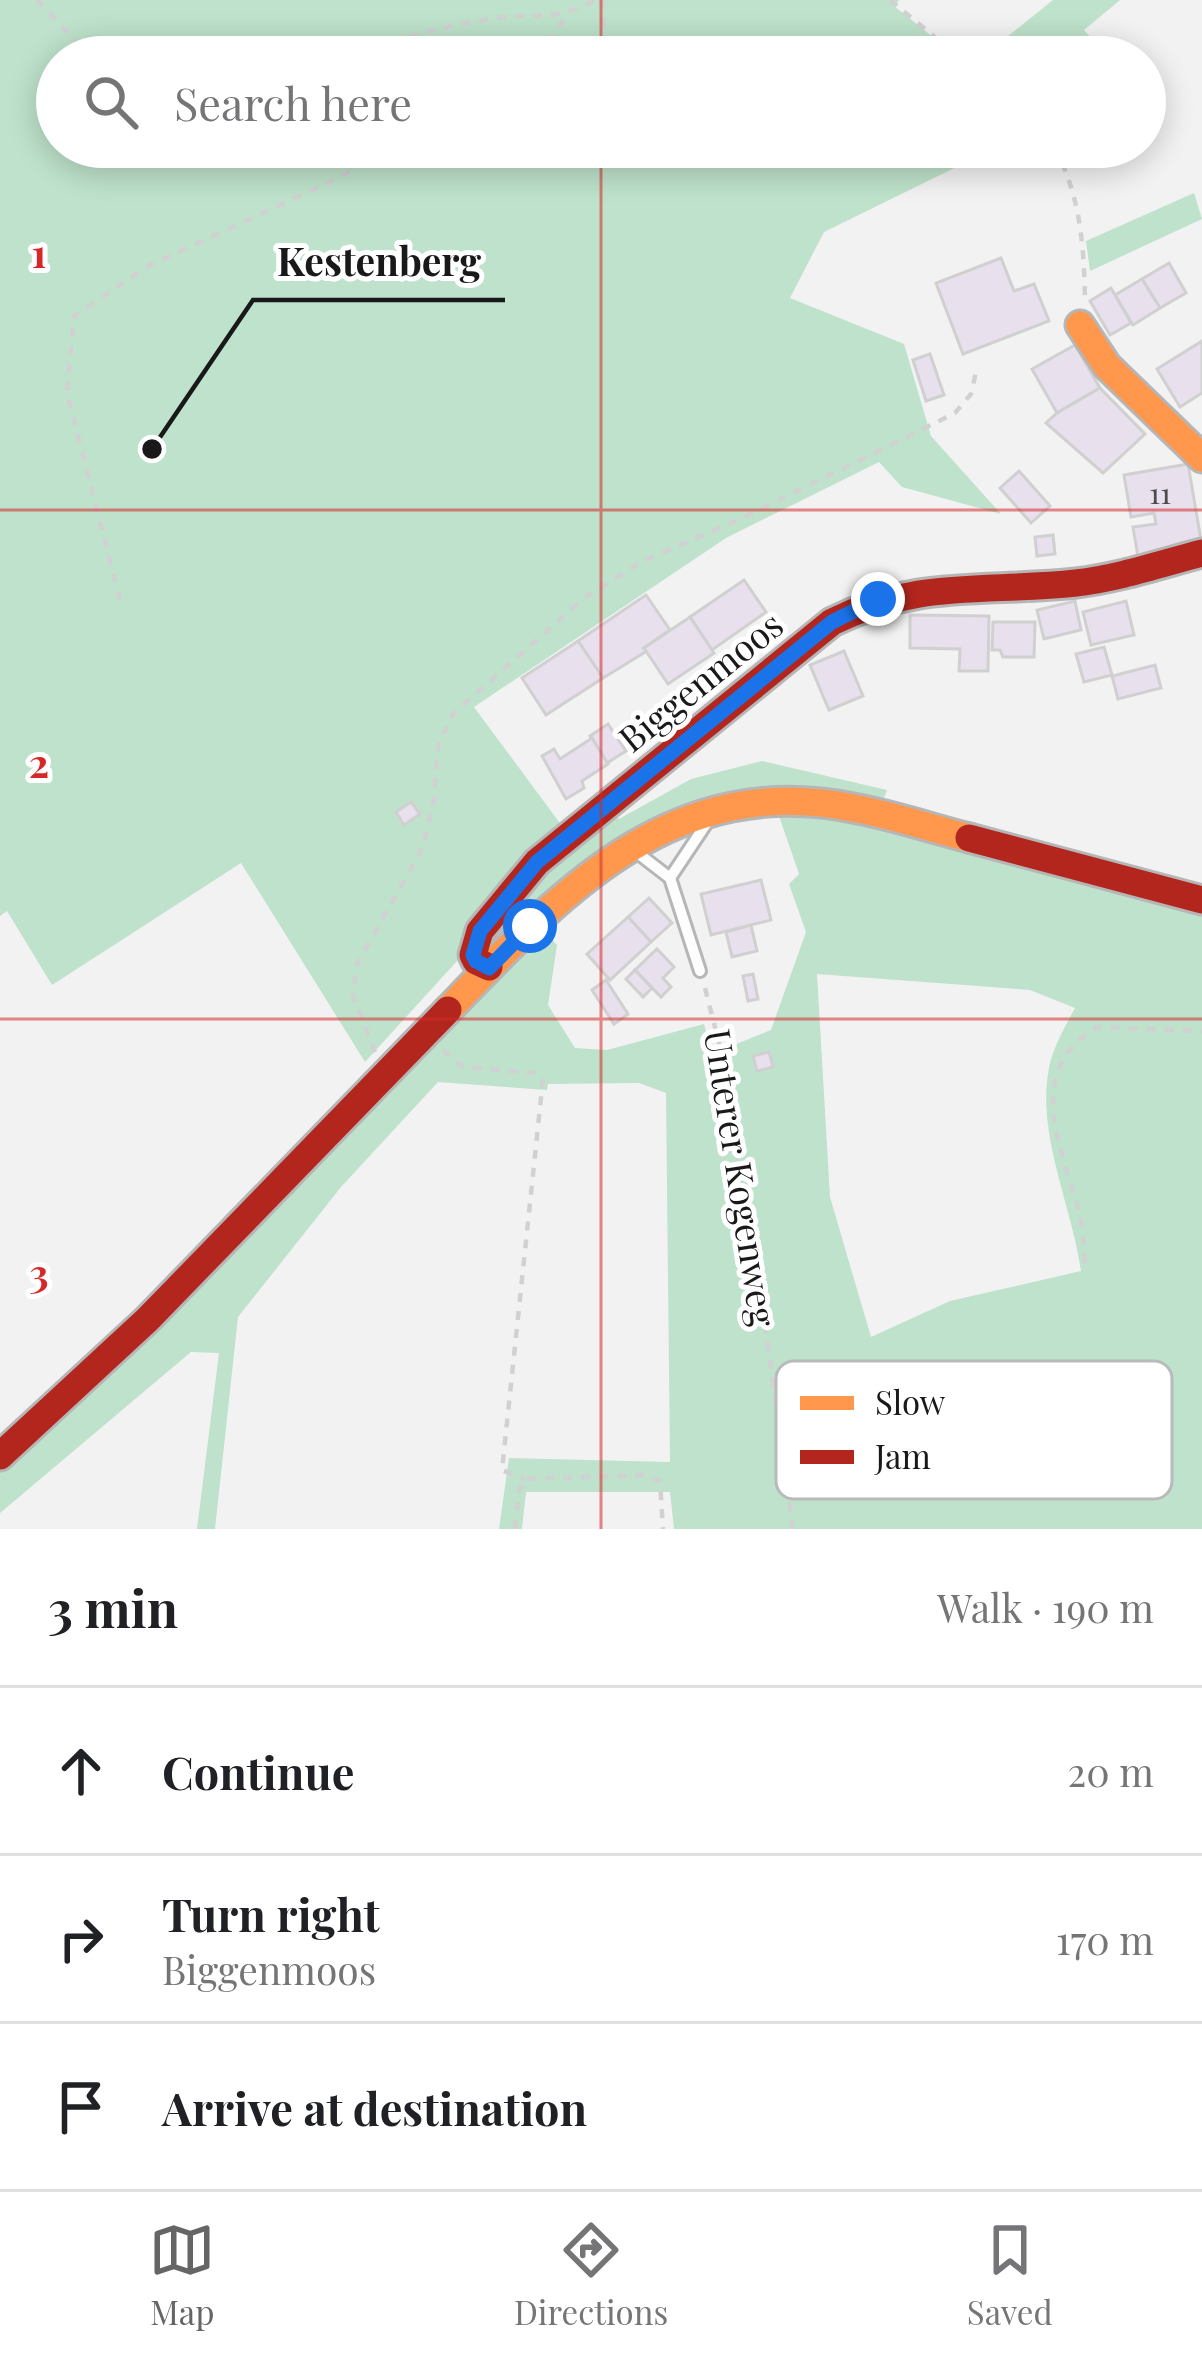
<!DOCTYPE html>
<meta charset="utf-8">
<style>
:root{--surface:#fff;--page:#f6f6f6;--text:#202124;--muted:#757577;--line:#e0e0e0;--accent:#656566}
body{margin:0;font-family:"Playfair Display",serif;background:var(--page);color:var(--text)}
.stop{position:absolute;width:36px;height:36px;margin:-27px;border:9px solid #1a73e8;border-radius:50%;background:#fff}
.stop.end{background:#1a73e8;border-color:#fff;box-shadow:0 3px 12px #0008}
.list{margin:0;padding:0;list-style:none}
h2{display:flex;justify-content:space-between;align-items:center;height:156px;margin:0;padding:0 48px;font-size:51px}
h2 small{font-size:39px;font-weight:400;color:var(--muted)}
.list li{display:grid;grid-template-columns:78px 1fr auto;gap:36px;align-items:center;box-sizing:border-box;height:168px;padding:0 48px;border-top:3px solid var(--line)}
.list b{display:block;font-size:45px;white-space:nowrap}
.list p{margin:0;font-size:39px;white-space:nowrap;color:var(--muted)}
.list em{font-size:39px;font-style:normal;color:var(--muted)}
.icon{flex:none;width:66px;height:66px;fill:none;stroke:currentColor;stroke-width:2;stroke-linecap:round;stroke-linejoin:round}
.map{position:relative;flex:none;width:1202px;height:1529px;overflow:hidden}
.search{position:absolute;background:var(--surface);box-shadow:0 6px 30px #0003;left:36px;right:36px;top:36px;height:132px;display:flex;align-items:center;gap:30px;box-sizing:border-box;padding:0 42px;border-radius:66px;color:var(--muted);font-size:45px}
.sheet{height:660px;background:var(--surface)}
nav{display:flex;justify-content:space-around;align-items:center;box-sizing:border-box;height:168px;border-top:3px solid var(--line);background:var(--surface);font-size:33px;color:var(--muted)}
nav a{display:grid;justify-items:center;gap:6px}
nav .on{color:var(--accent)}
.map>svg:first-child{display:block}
</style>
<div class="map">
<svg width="1202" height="1529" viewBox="0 0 1202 1529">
<rect width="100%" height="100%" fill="#f2f2f3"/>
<!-- green -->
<g fill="#bee2cb" fill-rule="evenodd">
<path d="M0,0H899L894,6L958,57H57V147H997L824,232L790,298L904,344L931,436L1001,514L902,487L879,462L726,538L474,707L565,830L468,949L365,1062L241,863L52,985L7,911L0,916Z"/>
<path d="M1053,0H1120L1084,30L1109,57H982Z"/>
<path d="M1194,193L1202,219L1090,271L1086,241Z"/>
<path d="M762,761L887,790L882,803L713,799L486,952L500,914L613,814L619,819L691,779Z"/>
<path d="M778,813L851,819L1202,911V1529H674L670,1492H526L522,1529H499L509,1458L670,1462L666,1093L639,1083L548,1084L547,1090L438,1082L341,1187L238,1317L215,1529H197L219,1353L191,1352L0,1513V1465L542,930L557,945L548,1005L575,1048L607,1050L704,1024L712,1054L771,1030L806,932L789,884L799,874ZM817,974L1030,990L1075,1008C1065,1027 1053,1047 1049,1068C1036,1134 1072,1206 1081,1271L950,1301L871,1337L830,1197Z"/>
</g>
<!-- building -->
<g fill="#e8e0ec" stroke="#d0d0d1" stroke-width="3">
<path d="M1001,258L1014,291L1034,284L1049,321L963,354L936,283Z"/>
<path d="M1169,263L1186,293L1160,308L1142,279Z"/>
<path d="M1142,279L1160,308L1133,325L1115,295Z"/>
<path d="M1111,288L1131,323L1110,335L1090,301Z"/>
<path d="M1202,341V393L1180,407L1157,369Z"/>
<path d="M1075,345L1100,388L1057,413L1032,369Z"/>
<path d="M930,354L944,395L926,401L913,360Z"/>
<path d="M1100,388L1145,434L1103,473L1046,423L1057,413Z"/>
<path d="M1188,464L1202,546L1138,557L1133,527L1156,524L1154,513L1131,517L1124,475Z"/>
<path d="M1019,471L1050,506L1031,523L1000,488Z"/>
<path d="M1053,535L1055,554L1037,556L1035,537Z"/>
<path d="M744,580L766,612L712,650L690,617Z"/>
<path d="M646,595L670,630L644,648L647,651L603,678L578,641Z"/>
<path d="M1075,601L1081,630L1044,639L1037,610Z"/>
<path d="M1126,601L1134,635L1091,645L1083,612Z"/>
<path d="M910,615L989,616L988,671H959L960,649L910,648Z"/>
<path d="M690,617L714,653L668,684L644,648Z"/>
<path d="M993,622H1035L1034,657H1003L1000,650H992Z"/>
<path d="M578,641L603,678L546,715L522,678Z"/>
<path d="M1104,647L1112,675L1084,682L1076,654Z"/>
<path d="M844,651L863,696L829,710L810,665Z"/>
<path d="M1155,665L1161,688L1118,699L1112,676Z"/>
<path d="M608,724L626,751L607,763L590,736Z"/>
<path d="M592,738L608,764L582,781L584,788L566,799L542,756L554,749L560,759Z"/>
<path d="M411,802L420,814L404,825L396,812Z"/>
<path d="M761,880L771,920L711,935L701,894Z"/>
<path d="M649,898L672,923L651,942L628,917Z"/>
<path d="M628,917L651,942L610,980L587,954Z"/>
<path d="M751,925L757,951L732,957L726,932Z"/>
<path d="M657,949L674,967L663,978L671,987L661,997L635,970Z"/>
<path d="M635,970L652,988L643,997L626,979Z"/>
<path d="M753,974L758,999L748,1001L743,976Z"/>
<path d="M606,980L628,1014L614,1024L592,990Z"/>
<path d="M769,1052L773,1067L757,1071L753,1056Z"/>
</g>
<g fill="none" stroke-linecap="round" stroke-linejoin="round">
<!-- lane casing -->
<g stroke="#b6b6b6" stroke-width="16">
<g id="lane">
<path d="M635,851L670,878L700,971"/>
<path d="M670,878L708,821"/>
</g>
</g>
<!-- slow casing -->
<g stroke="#b6b6b6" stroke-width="33">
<g id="slow">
<path d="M1080,325L1107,366L1202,458"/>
<path d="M448,1010C561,893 672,771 853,808C892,815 930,828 969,838"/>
</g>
</g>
<!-- jam casing -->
<g stroke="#b6b6b6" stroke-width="33">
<g id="jam">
<path d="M969,838L1202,900"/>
<path d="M489,967L476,961L473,955L480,931L537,862L832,622C919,579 984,593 1076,583C1119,578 1160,564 1202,553"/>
<path d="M0,1456L148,1319L448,1010"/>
</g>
</g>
<!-- path -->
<g stroke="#d1d1d1" stroke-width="4.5" stroke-dasharray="9 9" stroke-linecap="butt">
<path d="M37,0L91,57"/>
<path d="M602,0L605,57"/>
<path d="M890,0L959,57"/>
<path d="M340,57C391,41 443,26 495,18C538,12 554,23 595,0"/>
<path d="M538,57L566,16"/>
<path d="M1054,147C1081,196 1084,247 1085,302"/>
<path d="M120,600L67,393L74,316L148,266L330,182L397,147"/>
<path d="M705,988L736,1110L793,1529"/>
<path d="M443,1050L463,1067L536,1073L543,1079L502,1470L525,1479"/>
<path d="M375,1052L353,996L357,964L423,847L433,806L438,746L453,714L583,599L643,561L745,517L955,413L971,394L976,372"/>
<path d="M1085,1263C1084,1247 1083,1231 1080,1216C1064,1150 1020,1074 1097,1027L1202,1031"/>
<path d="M515,1529L519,1490L525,1479L643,1475L660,1481L663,1529"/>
</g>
<!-- lane -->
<use href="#lane" stroke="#fdfdfd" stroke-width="10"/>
<!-- slow -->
<use href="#slow" stroke="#ff974d" stroke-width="27"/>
<!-- jam -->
<use href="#jam" stroke="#b3261e" stroke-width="27"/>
</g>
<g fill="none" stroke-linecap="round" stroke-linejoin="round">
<!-- route -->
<path stroke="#1a73e8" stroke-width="15" d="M530,926L489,968L476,961L473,955L480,931L537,862L832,622L878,599"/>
</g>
<!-- grid -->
<path fill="none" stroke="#d62828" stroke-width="3" stroke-opacity="0.55" d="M601,0V57M601,147V1529M0,510H1202M0,1019H1202"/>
<g text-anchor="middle" stroke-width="10" stroke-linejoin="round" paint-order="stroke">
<!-- number labels -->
<g font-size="30" fill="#4d4b4e">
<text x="1160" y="504">11</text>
</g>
<!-- street labels -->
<g font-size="36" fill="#19191a" stroke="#fff">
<text transform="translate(701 682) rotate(-39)" y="13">Biggenmoos</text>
<text transform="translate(740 1178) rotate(81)" y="13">Unterer Kogenweg</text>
</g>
</g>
<!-- legend -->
<rect x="776" y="1361" width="396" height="138" rx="18" fill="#fff" stroke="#bababa" stroke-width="3"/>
<rect x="800" y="1396" width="54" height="14" fill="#ff974d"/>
<rect x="800" y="1450" width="54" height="14" fill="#b3261e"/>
<g font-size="33" fill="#19191a">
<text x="875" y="1415">Slow</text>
<text x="875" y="1469">Jam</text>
</g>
<g font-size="39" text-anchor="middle" font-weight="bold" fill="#d62828" stroke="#fff" stroke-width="10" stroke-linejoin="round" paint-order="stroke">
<text x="39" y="268">1</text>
<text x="39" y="778">2</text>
<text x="39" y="1288">3</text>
</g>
<!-- callouts -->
<path fill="none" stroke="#19191a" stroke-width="4.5" d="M152 449L253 300H505"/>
<circle fill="#19191a" stroke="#fff" stroke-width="4.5" cx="152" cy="449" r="12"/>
<g font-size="39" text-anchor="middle" font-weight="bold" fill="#19191a" stroke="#fff" stroke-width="10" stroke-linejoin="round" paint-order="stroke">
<text x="379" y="276">Kestenberg</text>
</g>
</svg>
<div class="stop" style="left:530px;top:926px"></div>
<div class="stop end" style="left:878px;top:599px"></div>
<div class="search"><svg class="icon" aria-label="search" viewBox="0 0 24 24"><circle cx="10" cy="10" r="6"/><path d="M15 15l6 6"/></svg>Search here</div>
</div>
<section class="sheet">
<h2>3 min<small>Walk · 190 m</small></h2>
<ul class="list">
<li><svg class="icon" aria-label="ahead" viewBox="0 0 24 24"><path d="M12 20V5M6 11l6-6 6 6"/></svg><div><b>Continue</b></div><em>20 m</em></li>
<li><svg class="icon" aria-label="right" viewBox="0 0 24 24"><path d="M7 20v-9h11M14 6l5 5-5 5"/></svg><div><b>Turn right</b><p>Biggenmoos</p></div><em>170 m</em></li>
<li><svg class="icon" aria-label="arrive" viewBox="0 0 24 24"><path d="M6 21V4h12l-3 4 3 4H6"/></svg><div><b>Arrive at destination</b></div></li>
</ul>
</section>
<nav>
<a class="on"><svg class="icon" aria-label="map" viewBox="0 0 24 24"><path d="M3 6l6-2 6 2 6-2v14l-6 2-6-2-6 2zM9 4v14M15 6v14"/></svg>Map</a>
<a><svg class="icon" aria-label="directions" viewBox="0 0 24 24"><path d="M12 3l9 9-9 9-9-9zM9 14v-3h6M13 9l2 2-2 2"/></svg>Directions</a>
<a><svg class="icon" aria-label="saved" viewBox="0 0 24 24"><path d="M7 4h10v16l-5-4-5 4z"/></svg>Saved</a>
</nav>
